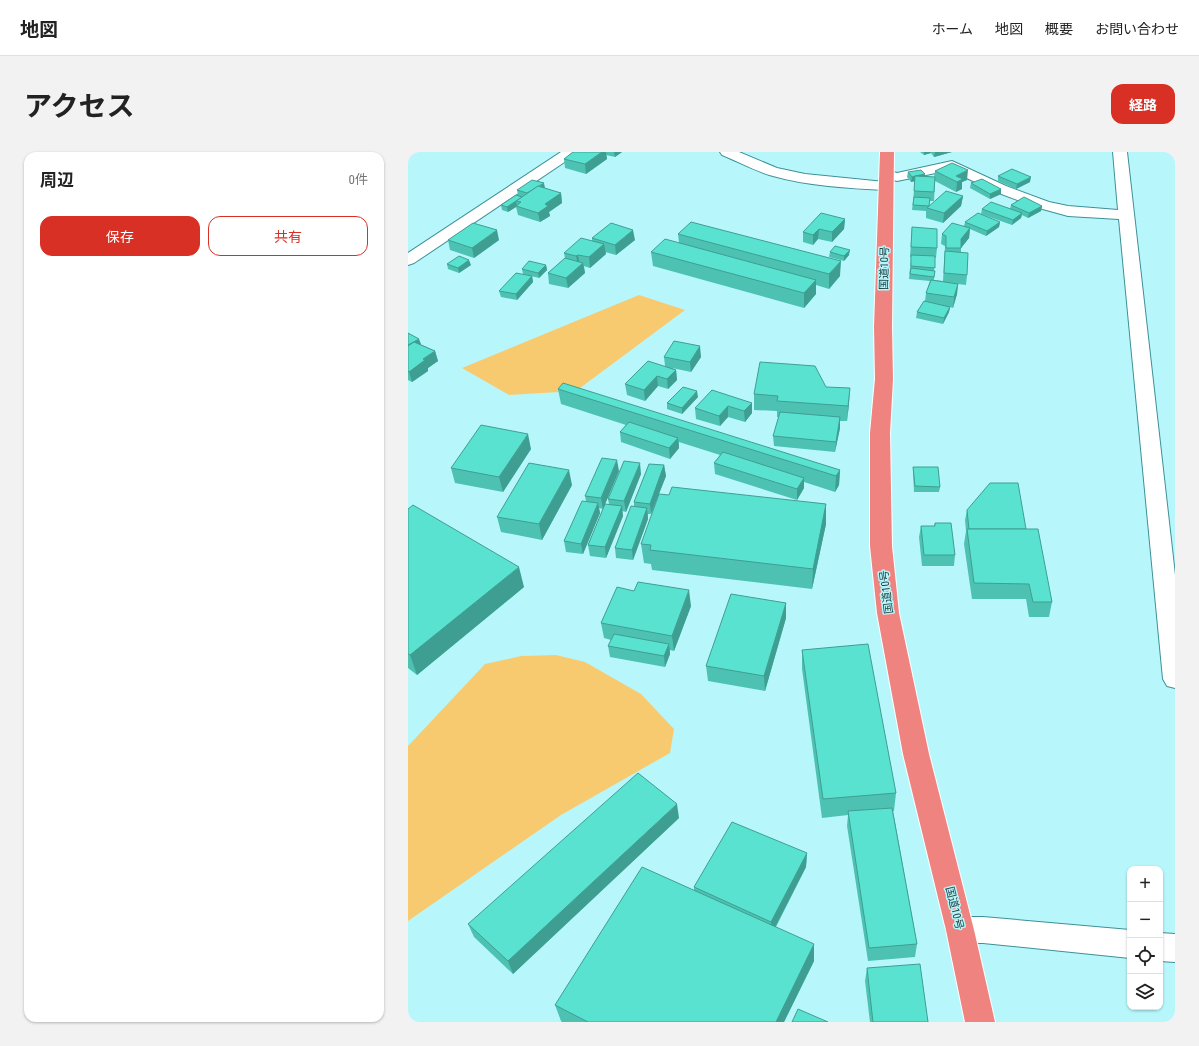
<!DOCTYPE html>
<html lang="ja">
<meta charset="utf-8">
<style>
:root{--surface:#fff;--page:#f2f2f2;--text:#222;--muted:#767676;--line:#e0e0e0;--accent:#d93025}
body{margin:0;font-family:"Roboto Condensed","Noto Sans JP",sans-serif;background:var(--page);color:var(--text)}
.controls{position:absolute;right:12px;bottom:12px;display:grid;overflow:hidden;border-radius:8px;box-shadow:0 1px 3px #0004}
.controls button{width:36px;height:36px;display:grid;place-items:center;padding:0;border:0;border-bottom:1px solid var(--line);background:var(--surface);color:var(--text);font:20px sans-serif}
.list{margin:0;padding:0;list-style:none}
h2{display:flex;justify-content:space-between;align-items:center;height:52px;margin:0;padding:0 16px;font-size:17px}
h2 small{font-size:13px;font-weight:400;color:var(--muted)}
.actions{display:flex;gap:8px;padding:12px 16px}
.actions a{flex:1;padding:9px 0;border:1px solid var(--accent);border-radius:12px;text-align:center;font-size:14px;color:var(--accent)}
.actions .main{background:var(--accent);color:#fff}
.icon{flex:none;width:22px;height:22px;fill:none;stroke:currentColor;stroke-width:2;stroke-linecap:round;stroke-linejoin:round}
.map{position:relative;flex:none;width:767px;height:870px;overflow:hidden;border-radius:12px}
header{display:flex;align-items:center;gap:24px;box-sizing:border-box;height:56px;padding:0 20px;background:var(--surface);border-bottom:1px solid var(--line)}
header strong{font-size:19px}
nav{display:flex;gap:22px;margin-inline-start:auto;font-size:14px}
.intro{display:flex;align-items:center;justify-content:space-between;box-sizing:border-box;height:96px;padding:0 24px}
h1{margin:0;font-size:28px}
.button{padding:10px 18px;border-radius:12px;background:var(--accent);color:#fff;font-size:14px;font-weight:700}
main{display:flex;gap:24px;padding:0 24px}
aside{flex:1;background:var(--surface);border-radius:12px;box-shadow:0 1px 3px #0004}
.map>svg:first-child{display:block}
</style>
<header>
<strong>地図</strong>
<nav><a>ホーム</a><a>地図</a><a>概要</a><a>お問い合わせ</a></nav>
</header>
<div class="intro"><h1>アクセス</h1><a class="button">経路</a></div>
<main>
<aside>
<h2>周辺<small>0件</small></h2>
<ul class="list">
</ul>
<div class="actions"><a class="main">保存</a><a>共有</a></div>
</aside>
<div class="map">
<svg width="767" height="870" viewBox="0 0 767 870">
<rect width="100%" height="100%" fill="#b7f7fc"/>
<!-- green -->
<g fill="#f8ca70">
<path d="M231,143L277,158L168,239L101,243L54,216Z"/>
<path d="M148,503L177,510L233,542L266,577L262,601L153,663L0,769V594L77,512L113,504Z"/>
</g>
<g fill="none" stroke-linecap="round" stroke-linejoin="round">
<!-- minor casing -->
<g stroke="#3e9097" stroke-width="2">
<g id="minor">
<path d="M153,0H169L167,3L6,111L0,113V101Z"/>
<path d="M312,0H331L369,16L397,22L477,30L482,31L484,34L482,37L477,38C439,36 401,34 365,24C347,19 331,10 314,3Z"/>
<path d="M705,0H719L767,423V536L759,534L755,527L711,67L660,64L631,56L588,40L542,18L489,29L474,25L472,22L474,19L479,18L489,21L544,9L598,34L641,50L660,54L710,58Z"/>
<path d="M552,765H575L722,778V806L575,791H552L542,787L538,778L542,769Z"/>
<path d="M752,781L767,782V810L752,809Z"/>
</g>
</g>
<!-- highway casing -->
<g stroke="#fff" stroke-width="2">
<path id="highway" d="M472,0H486L484,175L485,227L482,281L484,394L491,461L521,602L566,778L587,870H557L538,778L495,602L469,461L462,394V281L467,227L466,175Z"/>
</g>
<!-- minor -->
<use href="#minor" fill="#fff" fill-rule="evenodd"/>
<!-- highway -->
<use href="#highway" fill="#ef8380" fill-rule="evenodd"/>
</g>
<!-- wall -->
<g fill="#4dc2b3">
<path d="M165,0H214L207,5L198,3L199,7L178,22L157,16L156,7Z"/>
<path d="M512,0H544L526,5L523,1L516,3Z"/>
<path d="M527,19L559,28L554,30V37L548,40L527,29L526,49H521V54L555,44L553,54L535,71L518,66V59L504,58L507,29L503,30L499,25L500,20L517,24L526,25Z"/>
<path d="M590,24L622,30L608,37L590,29Z"/>
<path d="M563,31L593,42L582,47L562,36Z"/>
<path d="M136,36L153,41L154,51L141,60L142,64L132,70L110,63L108,55L100,60L94,58L93,53L110,43L109,38Z"/>
<path d="M603,53L634,54L633,59L620,66L614,63L613,66L604,73L573,62L574,57H602Z"/>
<path d="M437,67L436,77L424,90L410,87L405,93L395,90V80Z"/>
<path d="M557,70H592L591,75L578,84L562,77L561,86L553,96V100L559,123L558,133L550,132L549,142L545,156L542,155L541,160L535,172L508,166L509,160L517,149L518,141L522,129L501,127L503,105H502L504,75L529,96L528,106H527L526,118L527,119L526,128L535,129L537,94L533,92L534,82L556,74Z"/>
<path d="M270,82L432,124L421,137L408,133V142L396,156L245,114L243,100L271,91Z"/>
<path d="M184,86L227,88L208,103L197,100L198,102L182,116L176,114L177,121L160,136L141,132L140,121L157,106L156,101L184,89Z"/>
<path d="M40,88H91L66,106L42,98Z"/>
<path d="M422,100L441,103L436,109L421,105Z"/>
<path d="M39,112L63,113L51,121L40,117Z"/>
<path d="M138,113L139,118L131,126L115,122L114,117Z"/>
<path d="M124,124L125,130L109,148L93,145L91,139Z"/>
<path d="M0,181L13,192H12L27,199L30,209L20,216V219L4,230L0,228Z"/>
<path d="M256,205H293L283,220L264,216L268,218L269,228L260,237L250,234L237,249L219,243L217,232L257,214Z"/>
<path d="M418,235L441,252L439,269H432V276L427,300L366,294L365,284L371,265H369V259L346,258V242Z"/>
<path d="M150,237L432,318L431,333L427,340L396,330V336L389,348L307,322L306,311L312,303L271,290V296L262,307L213,290L212,280L218,273L153,252Z"/>
<path d="M290,245L274,262L259,257V251Z"/>
<path d="M344,251V261L337,270L320,265L312,274L288,267L287,256Z"/>
<path d="M123,297L95,340L47,331L43,316Z"/>
<path d="M256,313L258,324L243,362H240V367L225,408L208,406L207,396L226,355V350Z"/>
<path d="M505,315L532,335L531,340H506L505,320Z"/>
<path d="M211,319L195,357L191,356L192,361L175,402L158,400L156,389L178,349L177,344Z"/>
<path d="M233,322L218,360L214,359L215,364L198,406L182,404L180,393L201,352L200,347Z"/>
<path d="M164,333L134,388L93,380L89,365Z"/>
<path d="M261,343L418,352V372L404,437L244,418L243,412L236,411L233,392Z"/>
<path d="M0,357L116,435L9,523L0,516Z"/>
<path d="M559,358L618,377L644,450L641,465H621L618,447H564L556,392L558,379L557,368Z"/>
<path d="M527,371L547,403L546,414H514L511,385L513,374H526Z"/>
<path d="M378,451V466L357,539L300,529L298,514Z"/>
<path d="M283,454L266,499L262,498V502L257,515L202,505L200,494L203,488L196,486L193,471Z"/>
<path d="M394,498L488,641L486,659H485L509,792L507,805L460,809L439,674L440,663L414,666L394,517Z"/>
<path d="M271,666L105,822L66,785L60,772Z"/>
<path d="M399,701L398,715L368,775L406,809L376,870H154L153,869L147,853L286,738V735Z"/>
<path d="M459,816L520,870H462L457,829Z"/>
</g>
<!-- shaded-wall -->
<g fill="#3f9e92">
<path d="M194,0H198L199,7L178,22L177,12Z"/>
<path d="M206,0H214L207,5Z"/>
<path d="M516,0H523V1L516,3Z"/>
<path d="M527,0H544L526,5Z"/>
<path d="M560,18L559,28L554,30V37L548,40L549,30L548,24Z"/>
<path d="M517,22V27L503,30L504,25Z"/>
<path d="M623,25L622,30L608,37L609,32Z"/>
<path d="M136,31L137,36L122,47L121,42Z"/>
<path d="M593,37V42L582,47V42Z"/>
<path d="M153,41L154,51L141,60L142,64L132,70L130,61L137,52Z"/>
<path d="M555,44L553,54L535,71L536,61Z"/>
<path d="M108,49L109,54H108V55L100,60L99,55Z"/>
<path d="M634,54L633,59L620,66L621,61Z"/>
<path d="M614,61L613,66L604,73L605,68Z"/>
<path d="M437,67L436,77L424,90V80Z"/>
<path d="M592,70L591,75L578,84L579,79Z"/>
<path d="M562,76L561,86L553,96V87Z"/>
<path d="M411,77L410,87L405,93V83Z"/>
<path d="M89,78L91,88L66,106L64,96Z"/>
<path d="M225,78L227,88L208,103L207,93Z"/>
<path d="M196,92L198,102L182,116L181,105Z"/>
<path d="M442,98L441,103L436,109V104Z"/>
<path d="M170,103L172,113L170,114L168,104Z"/>
<path d="M61,108L63,113L51,121L50,116Z"/>
<path d="M433,109L432,124L421,137V122Z"/>
<path d="M175,111L177,121L160,136L158,126Z"/>
<path d="M138,113L139,118L131,126L130,121Z"/>
<path d="M124,124L125,130L109,148L108,142Z"/>
<path d="M408,128V142L396,156V141Z"/>
<path d="M550,132L549,142L545,156L546,145Z"/>
<path d="M542,155L541,160L535,172L536,166Z"/>
<path d="M11,187L13,192L0,200V193Z"/>
<path d="M292,194L293,205L283,220L282,210Z"/>
<path d="M27,199L30,209L20,216V219L4,230L1,220L15,207Z"/>
<path d="M268,218L269,228L260,237L259,227Z"/>
<path d="M249,224L250,234L237,249L236,238Z"/>
<path d="M442,236L441,252L439,269L440,254Z"/>
<path d="M289,239L290,245L274,262V256Z"/>
<path d="M344,251V261L337,270L336,259Z"/>
<path d="M320,254V265L312,274L311,264Z"/>
<path d="M432,265V276L427,300L428,290Z"/>
<path d="M120,282L123,297L95,340L91,325Z"/>
<path d="M270,286L271,296L262,307L261,296Z"/>
<path d="M209,308L211,319L195,357L193,346Z"/>
<path d="M232,311L233,322L218,360L216,349Z"/>
<path d="M256,313L258,324L243,362L242,352Z"/>
<path d="M161,318L164,333L134,388L131,372Z"/>
<path d="M432,318L431,333L427,340L428,324Z"/>
<path d="M396,326V336L389,348V337Z"/>
<path d="M190,351L192,361L175,402L173,392Z"/>
<path d="M418,352V372L404,437L405,417Z"/>
<path d="M214,354L215,364L198,406L197,395Z"/>
<path d="M239,356L240,367L225,408L224,398Z"/>
<path d="M111,415L116,435L9,523L2,503Z"/>
<path d="M281,438L283,454L266,499L264,484Z"/>
<path d="M378,451V466L357,539L356,524Z"/>
<path d="M261,492L262,502L257,515L256,504Z"/>
<path d="M269,652L271,666L105,822L100,809Z"/>
<path d="M399,701L398,715L363,783V770Z"/>
<path d="M406,792V809L376,870H368Z"/>
</g>
<!-- building -->
<g fill="#5ae2d0" stroke="#3f9e92">
<path d="M165,0H194L177,12L156,7Z"/>
<path d="M544,11L560,18L548,24L555,27L549,30L527,19Z"/>
<path d="M604,17L623,25L609,32L590,24Z"/>
<path d="M513,18L517,22L507,24L504,25L500,20Z"/>
<path d="M507,24L527,25L526,40L506,39Z"/>
<path d="M574,27L593,37L582,42L563,31Z"/>
<path d="M124,28L136,31L119,41L109,38Z"/>
<path d="M130,34L153,41L137,52L140,54L130,61L108,54L113,50L108,49Z"/>
<path d="M538,39L555,44L536,61L519,56Z"/>
<path d="M108,43L114,45L99,55L93,53Z"/>
<path d="M506,45L522,46L521,54L505,53Z"/>
<path d="M616,45L634,54L621,61L603,53Z"/>
<path d="M583,50L614,61L605,68L574,57Z"/>
<path d="M413,61L437,67L424,80L411,77L405,83L395,80Z"/>
<path d="M570,61L592,70L579,79L557,70Z"/>
<path d="M283,70L433,109L421,122L270,82Z"/>
<path d="M65,71L89,78L64,96L40,88Z"/>
<path d="M203,71L225,78L207,93L184,86Z"/>
<path d="M544,71L562,76L553,87V96H538V84L534,82Z"/>
<path d="M504,75L529,77V96L503,95Z"/>
<path d="M173,86L196,92L181,105L170,103L168,104L156,101Z"/>
<path d="M257,87L408,128L396,141L243,100Z"/>
<path d="M427,94L442,98L436,104L422,100Z"/>
<path d="M537,99L560,101L559,123L536,121Z"/>
<path d="M503,103L527,104V116L503,114Z"/>
<path d="M51,104L61,108L50,116L39,112Z"/>
<path d="M157,106L175,111L158,126L140,121Z"/>
<path d="M121,109L138,113L130,121L114,117Z"/>
<path d="M503,116L527,119L526,125L502,122Z"/>
<path d="M108,121L124,124L108,142L91,139Z"/>
<path d="M523,128L550,132L546,145L518,141Z"/>
<path d="M516,149L542,155L536,166L509,160Z"/>
<path d="M0,181L11,187L0,193Z"/>
<path d="M266,189L292,194L282,210L256,205Z"/>
<path d="M6,190L27,199L15,207L17,208L1,220L0,219V194Z"/>
<path d="M240,209L268,218L259,227L249,224L236,238L217,232Z"/>
<path d="M352,210L407,214L418,235L442,236L440,254L369,249L370,244L346,242Z"/>
<path d="M155,231L432,318L428,324L150,237Z"/>
<path d="M275,235L289,239L274,256L259,251Z"/>
<path d="M304,238L344,251L336,259L320,254L311,264L287,256Z"/>
<path d="M372,260L432,265L428,290L365,284Z"/>
<path d="M221,270L270,286L261,296L212,280Z"/>
<path d="M73,273L120,282L91,325L43,316Z"/>
<path d="M315,300L396,326L389,337L306,311Z"/>
<path d="M194,306L209,308L193,346L177,344Z"/>
<path d="M216,309L232,311L216,349L200,347Z"/>
<path d="M121,311L161,318L131,372L89,365Z"/>
<path d="M241,312L256,313L242,352L226,350Z"/>
<path d="M505,315H530L532,335L507,334Z"/>
<path d="M582,331H610L618,377H561L559,358Z"/>
<path d="M264,335L418,352L405,417L242,398L243,393L233,392L251,342L261,343Z"/>
<path d="M174,349L190,351L173,392L156,389Z"/>
<path d="M197,352L214,354L197,395L180,393Z"/>
<path d="M5,353L111,415L2,503L0,502V357Z"/>
<path d="M223,354L239,356L224,398L207,396Z"/>
<path d="M527,371H543L547,403H516L513,374H527Z"/>
<path d="M559,377H630L644,450H625L621,432L566,431Z"/>
<path d="M230,430L281,438L264,484L193,471L209,435L226,439Z"/>
<path d="M323,442L378,451L356,524L298,514Z"/>
<path d="M206,482L261,492L256,504L200,494Z"/>
<path d="M460,492L488,641L415,647L394,498Z"/>
<path d="M230,621L269,652L100,809L60,772Z"/>
<path d="M484,656L509,792L461,796L440,659Z"/>
<path d="M324,670L399,701L363,770L286,735Z"/>
<path d="M234,715L406,792L368,870H180L147,853Z"/>
<path d="M512,812L520,870H465L459,816Z"/>
<path d="M390,857L420,870H384Z"/>
</g>
<g text-anchor="middle" stroke-width="3" stroke-linejoin="round" paint-order="stroke">
<!-- street labels -->
<g font-size="11" fill="#214346" stroke="#b7f7fc">
<text transform="translate(476 116) rotate(-89)" y="4">国道10号</text>
<text transform="translate(478 440) rotate(-97)" y="4">国道10号</text>
<text transform="translate(547 756) rotate(76)" y="4">国道10号</text>
</g>
</g>
</svg>
<div class="controls">
<button>+</button>
<button>−</button>
<button><svg class="icon" aria-label="locate" viewBox="0 0 24 24"><circle cx="12" cy="12" r="6"/><path d="M12 2v4M12 18v4M2 12h4M18 12h4"/></svg></button>
<button><svg class="icon" aria-label="layers" viewBox="0 0 24 24"><path d="M12 4l9 5-9 5-9-5zM3 14l9 5 9-5"/></svg></button>
</div>
</div>
</main>
